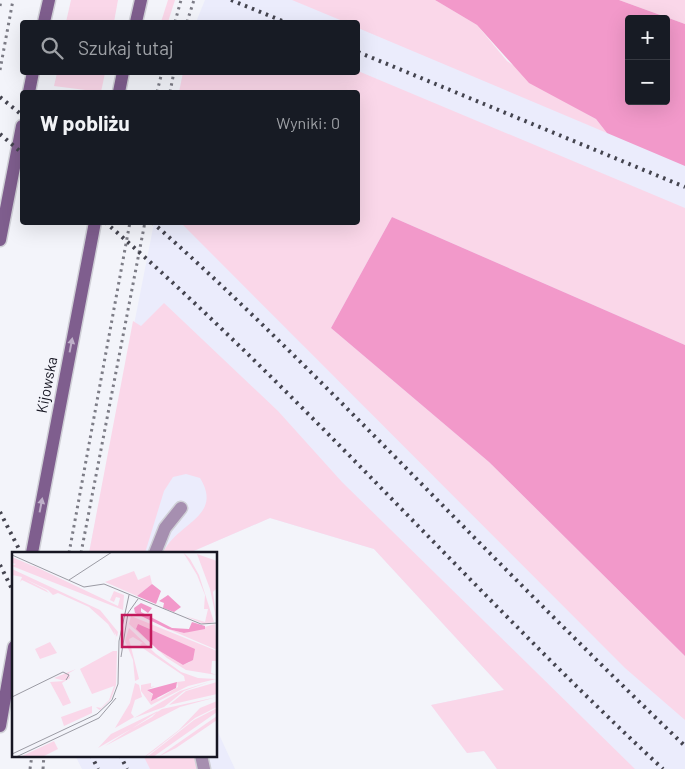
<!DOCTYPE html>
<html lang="pl">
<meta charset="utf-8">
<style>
:root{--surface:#171b24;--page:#242831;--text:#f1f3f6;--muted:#9ea1a6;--line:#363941}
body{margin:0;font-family:Barlow,sans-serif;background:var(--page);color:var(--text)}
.controls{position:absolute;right:15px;top:15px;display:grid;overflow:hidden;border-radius:5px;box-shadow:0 5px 20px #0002}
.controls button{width:45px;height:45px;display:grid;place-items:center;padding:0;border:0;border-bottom:1px solid var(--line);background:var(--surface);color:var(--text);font:25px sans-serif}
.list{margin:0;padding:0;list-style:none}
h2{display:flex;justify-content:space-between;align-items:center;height:65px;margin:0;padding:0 20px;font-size:21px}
h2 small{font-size:16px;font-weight:400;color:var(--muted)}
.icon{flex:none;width:28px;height:28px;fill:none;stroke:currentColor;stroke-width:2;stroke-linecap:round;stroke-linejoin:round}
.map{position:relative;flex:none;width:685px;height:769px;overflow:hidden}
.search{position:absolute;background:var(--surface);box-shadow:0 5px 20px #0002;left:20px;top:20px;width:340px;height:55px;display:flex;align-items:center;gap:12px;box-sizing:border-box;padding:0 18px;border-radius:5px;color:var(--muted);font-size:19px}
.panel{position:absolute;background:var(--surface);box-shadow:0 5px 20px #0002;left:20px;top:90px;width:340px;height:135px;border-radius:5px}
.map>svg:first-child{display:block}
</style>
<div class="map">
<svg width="685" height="769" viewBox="0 0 685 769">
<rect width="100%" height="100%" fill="#f3f4fa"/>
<!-- built -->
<g fill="#ebecfc">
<path d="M205,0H305L685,128V769H497L484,751L467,753L431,705L504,690L374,549L270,518L189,553H89L154,223L358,222V92H179L183,73L358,72V22H196Z"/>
<path d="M216,728L235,769H82L75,755H216Z"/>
</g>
<!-- green -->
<g fill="#fad7e9">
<path d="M71,0H118L114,22H66Z"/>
<path d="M168,0H175L168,22H161Z"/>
<path d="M292,0H435L477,25L507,61L564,101L596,119L607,133L358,28V22H345Z"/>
<path d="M619,0H685V24Z"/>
<path d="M358,71L685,208V345L392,217L331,328L489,462L685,656V720L625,668L181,223L358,222V92H179L183,73Z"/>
<path d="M57,73H105L101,92L54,86Z"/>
<path d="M164,303L278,411L342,482L635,769H497L484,751L467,753L431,705L504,690L374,549L270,518L189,553H163C176,523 224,517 200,478L186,474L173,477L164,491L145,553H89L133,321L141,326Z"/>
<path d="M143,755H194L198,769H150Z"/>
</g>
<!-- forest -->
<g fill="#f299ca" fill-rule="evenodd">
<path d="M435,0H619L685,24V166L607,133L596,119L529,83L477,25ZM629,19H666V101H629Z"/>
<path d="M392,217L685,345V656L489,462L331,328Z"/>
</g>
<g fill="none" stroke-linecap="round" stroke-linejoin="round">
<!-- lane casing -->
<g stroke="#d0d0d7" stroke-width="15">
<g id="lane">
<path d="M155,553L165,528L181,508"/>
<path d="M201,755L204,769"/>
</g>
</g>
<!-- secondary casing -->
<g stroke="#d0d0d7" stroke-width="15">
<g id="secondary">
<path d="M44,22L49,0"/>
<path d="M136,22L141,0"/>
<path d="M29,92L33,72"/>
<path d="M119,92L123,72"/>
<path d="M0,240L22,126"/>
<path d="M32,553L95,222"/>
<path d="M0,726L14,647"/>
</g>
</g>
<!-- path -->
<g stroke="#7c7c86" stroke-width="3" stroke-dasharray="2.5 4" stroke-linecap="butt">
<path d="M0,6L1,0"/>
<path d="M175,22L181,0"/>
<path d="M187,22L194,0"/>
<path d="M0,70L13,0"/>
<path d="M157,92L162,72"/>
<path d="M170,92L174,72"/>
<path d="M69,553L130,222"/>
<path d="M81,553L145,222"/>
<path d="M30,769L32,755"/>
<path d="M43,769L44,755"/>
</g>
<!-- lane -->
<use href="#lane" stroke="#a68fb0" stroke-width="12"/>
<!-- secondary -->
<use href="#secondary" stroke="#7f5e8e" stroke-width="12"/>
<!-- rail -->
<g stroke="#44444f" stroke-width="4" stroke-dasharray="2.5 5" stroke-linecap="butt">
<path d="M231,0L285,22"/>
<path d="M358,52L685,187"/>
<path d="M0,97L22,115"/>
<path d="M0,134L22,153"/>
<path d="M105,222C302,393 472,592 663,769"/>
<path d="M152,222C239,299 320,381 402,464C495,559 589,654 685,746"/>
<path d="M0,512L21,553"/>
<path d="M0,565L14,593"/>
<path d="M91,755L98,769"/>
<path d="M120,755L127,769"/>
</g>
</g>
<!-- one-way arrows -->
<defs><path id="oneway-solid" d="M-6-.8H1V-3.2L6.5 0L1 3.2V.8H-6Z" transform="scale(1.25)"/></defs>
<g fill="#bfb0c9">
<use href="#oneway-solid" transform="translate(71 345) rotate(-79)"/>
<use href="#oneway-solid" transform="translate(41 505) rotate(-79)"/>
</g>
<g text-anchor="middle" stroke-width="4" stroke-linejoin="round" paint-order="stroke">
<!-- street labels -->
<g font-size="15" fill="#161622" stroke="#f3f4fa">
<text transform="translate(47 385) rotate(-79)" y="5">Kijowska</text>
</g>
</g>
<!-- overview -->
<g transform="translate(12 552)">
<rect width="205" height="205" fill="#f3f4fa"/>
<path d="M171,0L178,7L187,23L202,70L192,72L173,64L193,70L196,57H192L193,43L185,23ZM185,2L205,9V36L201,40L205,70L198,37ZM0,5L21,14L7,12L22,14L106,54L108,46L104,45L102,50L98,48L102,39L112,43L111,58L0,14L4,12L0,11ZM0,17L88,58L106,80L105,85L102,79L104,86L102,95L104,85L96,72L77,55L46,41L41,43L36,38L13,27L34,38L37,41L10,28L8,30L10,25L0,23ZM122,19L126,28L138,23L140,32L125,44L93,30ZM119,64L205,99V109H200L199,121L205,123L174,118L155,106L117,72ZM124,77L178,110L171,113L146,98ZM203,72L205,98L156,77L172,81ZM117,76L144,102L169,120L186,126L204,127L176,134L139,153L129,139V133L139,131V135L143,134L135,138L146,147L166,135L165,130L173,129L172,124L132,97L128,92L131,91L121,85L117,87L127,127L123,129L121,108L113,89ZM38,90L45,101L28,107L23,97ZM101,99H105L104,133L99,147L88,158L86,157L84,155L89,156L97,148L102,134L80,142L68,117ZM64,117L57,121L58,126L50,131L59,151L51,154L38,130L53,129L42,126ZM197,130L172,139L152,155L122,166L168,139ZM205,130V142L157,153L174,139ZM123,131L127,133L130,145L123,148L119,161L122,165L103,176L118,151ZM205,145L168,155L93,194L150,157ZM205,149V155L183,166L144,197L133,205H132L167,178L188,156ZM80,154V161L52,174L49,165ZM205,156V160L141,205H135L182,168ZM146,159L140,165L86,196L99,182ZM205,164V168L164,196L146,205ZM42,189L46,197L30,205H8Z" fill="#fad7e9" fill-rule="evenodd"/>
<path d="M140,32L149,39L144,52L125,44ZM156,43L169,55L162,60L151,56L152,51L147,49ZM129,51L140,56L136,61L129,56V60L160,76L177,77L180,70L193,74V77L172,81L156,77L123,61L122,56ZM126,72L183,97L181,108L171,113L146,98L124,77ZM165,130L164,136L139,149L141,142L135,138Z" fill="#f299ca"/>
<path fill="none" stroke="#9b9ba4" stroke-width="1" d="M0,3L72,35L92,32L189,72L205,71M57,28L100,0M109,105L116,61L126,47M0,145L51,120L57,123L54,128M0,202L85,162L100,148L106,132L107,89L117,43M4,205L87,166L104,146"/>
<path fill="#c2185b" fill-opacity="0.15" stroke="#c2185b" stroke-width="2.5" d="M110,63H139V95H110Z"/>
<rect width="205" height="205" fill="none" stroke="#161622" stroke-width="2.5"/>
</g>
</svg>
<div class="controls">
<button>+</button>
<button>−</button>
</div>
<div class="search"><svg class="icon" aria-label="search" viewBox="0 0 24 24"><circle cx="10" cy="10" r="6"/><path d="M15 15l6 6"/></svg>Szukaj tutaj</div>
<section class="panel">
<h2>W pobliżu<small>Wyniki: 0</small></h2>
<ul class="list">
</ul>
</section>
</div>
